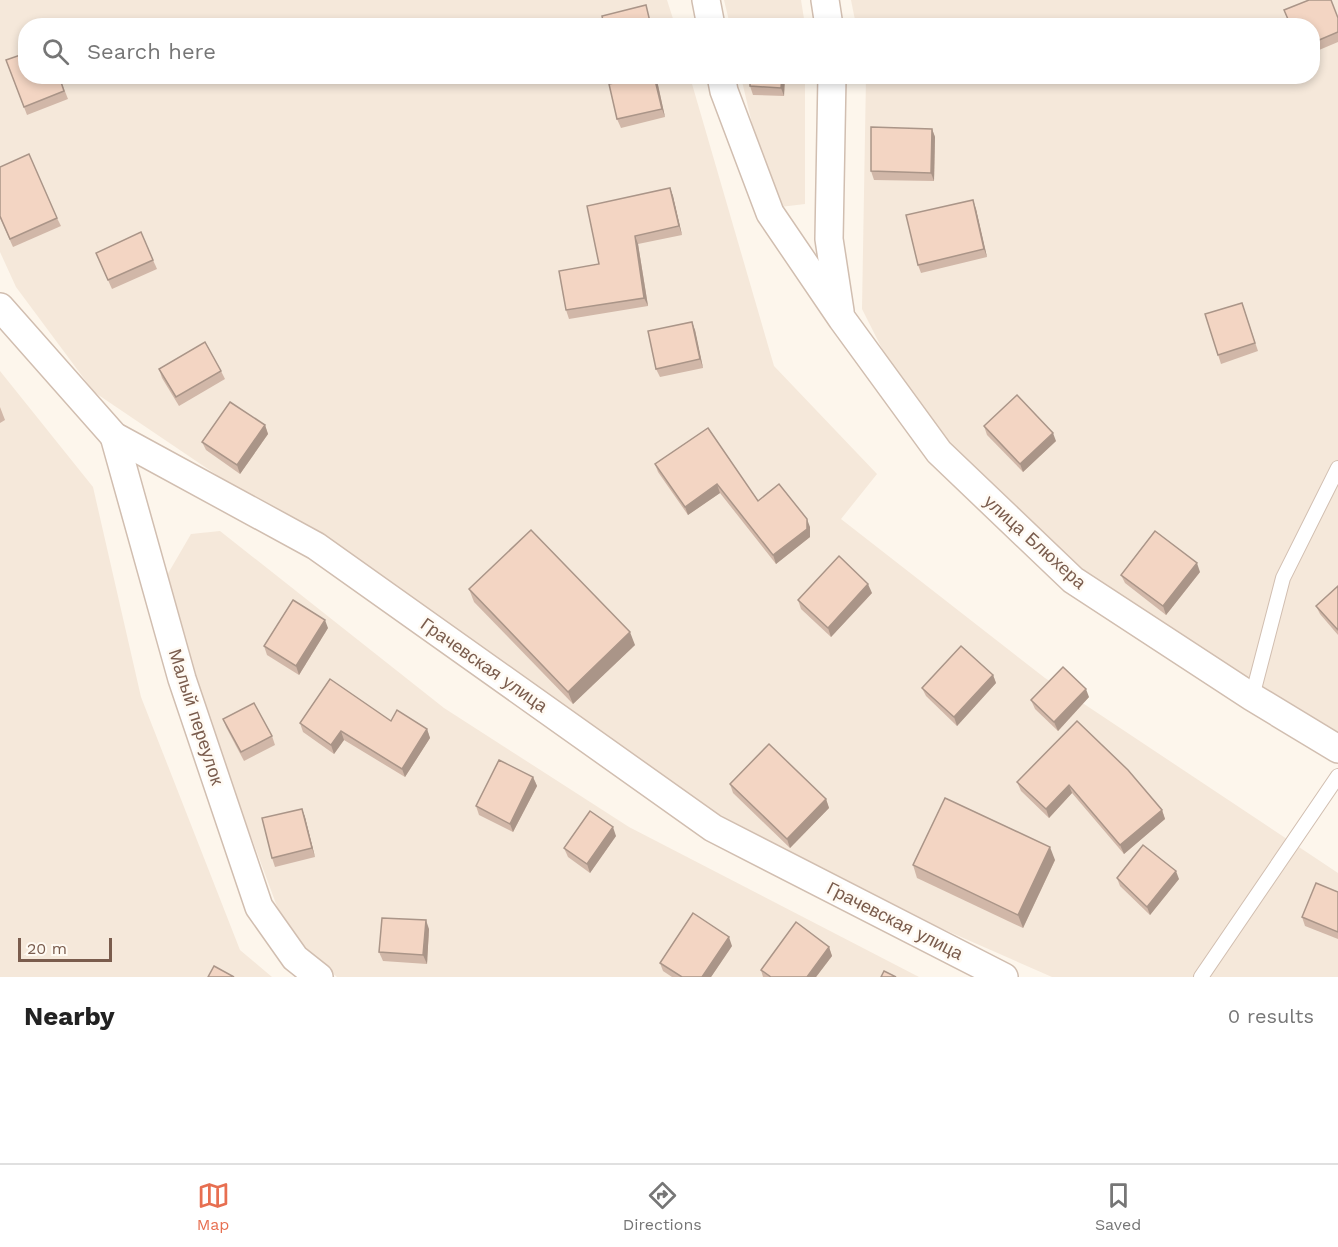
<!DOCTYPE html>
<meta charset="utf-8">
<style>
:root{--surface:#fff;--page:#f6f6f6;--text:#222;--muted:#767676;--line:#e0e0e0;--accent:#e76f51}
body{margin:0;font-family:"Work Sans",sans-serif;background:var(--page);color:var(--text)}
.scale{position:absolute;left:18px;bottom:15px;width:94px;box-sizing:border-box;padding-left:6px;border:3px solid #7a5c4d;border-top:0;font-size:16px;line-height:21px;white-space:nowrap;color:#7a5c4d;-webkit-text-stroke:4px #fffaf3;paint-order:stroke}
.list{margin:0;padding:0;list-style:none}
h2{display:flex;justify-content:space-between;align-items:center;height:78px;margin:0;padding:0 24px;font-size:26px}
h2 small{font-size:20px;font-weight:400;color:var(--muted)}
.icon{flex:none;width:33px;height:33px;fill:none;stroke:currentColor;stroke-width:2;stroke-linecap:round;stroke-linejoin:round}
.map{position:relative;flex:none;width:1338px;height:977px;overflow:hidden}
.search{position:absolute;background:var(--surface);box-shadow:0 3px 9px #0003;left:18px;right:18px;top:18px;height:66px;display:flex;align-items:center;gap:15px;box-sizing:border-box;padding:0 21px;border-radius:24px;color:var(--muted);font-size:22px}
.sheet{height:186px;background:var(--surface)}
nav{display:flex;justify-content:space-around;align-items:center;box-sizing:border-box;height:84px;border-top:2px solid var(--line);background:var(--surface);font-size:16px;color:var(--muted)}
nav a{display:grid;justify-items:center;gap:3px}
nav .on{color:var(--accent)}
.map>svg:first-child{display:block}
</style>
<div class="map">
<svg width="1338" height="977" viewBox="0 0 1338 977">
<rect width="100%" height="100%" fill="#fdf6ec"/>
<!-- residential -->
<g fill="#f5e8da">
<path d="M0,0H667L675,25L26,26V76L690,77L774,366L877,474L841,519L1045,678L1338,873V977H1052L788,861L94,392L16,287L0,252Z"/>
<path d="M724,0H801L805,25H730Z"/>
<path d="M851,0H1338V758L1062,576L920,424L862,309L866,77L1312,76V26L856,25Z"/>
<path d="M741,77H805V204L772,208Z"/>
<path d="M0,371L93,487L141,697L240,950L272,977H0Z"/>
<path d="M220,531L444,708L629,827L919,977H337L288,936L159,589L191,534Z"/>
</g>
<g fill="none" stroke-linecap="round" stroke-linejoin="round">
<!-- service casing -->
<g stroke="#d1beb0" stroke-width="16">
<g id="service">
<path d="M1252,697L1283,578L1338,468"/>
<path d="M1201,977L1338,776"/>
</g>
</g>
<!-- minor casing -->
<g stroke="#d1beb0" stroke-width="30">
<g id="minor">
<path d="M706,0L711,26"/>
<path d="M825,0L829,26"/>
<path d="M721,76L724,91L770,213L842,319L939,452L1073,580L1252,697L1338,749"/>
<path d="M832,76L829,239L840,311"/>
<path d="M0,307L114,436L316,546L713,828L1004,977"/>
<path d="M114,436L182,679L259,907L295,958L319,977"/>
</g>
</g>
<!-- service -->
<use href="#service" stroke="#fff" stroke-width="14"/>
<!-- minor -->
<use href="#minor" stroke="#fff" stroke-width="27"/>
</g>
<!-- wall -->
<g fill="#d1b7a8">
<path d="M1284,10L1338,18V42L1312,53V26H1290Z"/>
<path d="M6,60L59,76L68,99L27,115Z"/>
<path d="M618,76H656L665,117L621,128L617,119L619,82Z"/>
<path d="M750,76H785L784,96L753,95L750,86Z"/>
<path d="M932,129L935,137L934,181L874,180L871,171Z"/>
<path d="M0,167L57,218L61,226L13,247L0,218Z"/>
<path d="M670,188L673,196L682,235L638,244L648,306L569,319L566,310L599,264Z"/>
<path d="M976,209L987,257L921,273L918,265Z"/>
<path d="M96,253L153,260L157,269L112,289Z"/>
<path d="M1242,303L1258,351L1221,364L1205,314Z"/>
<path d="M695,330L703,368L660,377L656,369Z"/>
<path d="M159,369L221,371L225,379L179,406L162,378Z"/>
<path d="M0,407L5,420L0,423Z"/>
<path d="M265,425L268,434L240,474L206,450L202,442Z"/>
<path d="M984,426L1056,441L1023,472L987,435Z"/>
<path d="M708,428L758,501L810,527V537L776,564L720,493L688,515L658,472L655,464Z"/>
<path d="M1200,572L1166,615L1125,583L1121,575Z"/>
<path d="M1338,586V635L1320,614L1316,606Z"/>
<path d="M469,589L635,645L573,704L474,602Z"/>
<path d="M872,593L831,637L801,609L798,600Z"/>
<path d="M328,628L299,675L267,655L264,646Z"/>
<path d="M993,675L996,683L957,726L926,696L922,688Z"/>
<path d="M1089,697L1058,731L1035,709L1031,700Z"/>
<path d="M223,719L272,736L275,745L244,761L226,727Z"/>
<path d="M391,721L427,729L430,738L405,777L344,740L334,754L303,732L300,723Z"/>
<path d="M1128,770L1162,810L1165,819L1124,854L1072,793L1049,818L1021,791L1017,782Z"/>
<path d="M533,777L537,786L513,832L479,815L476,806Z"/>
<path d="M730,784L826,799L829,808L790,848L733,793Z"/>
<path d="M302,809L305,817L315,857L275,867L272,858Z"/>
<path d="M616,836L590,873L568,857L564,848Z"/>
<path d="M1055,860L1023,928L917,878L913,865Z"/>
<path d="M1117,878L1179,879L1150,915L1120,886Z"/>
<path d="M1338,892V939L1305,926L1302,917Z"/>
<path d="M429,929L427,964L383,961L379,952Z"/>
<path d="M732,946L711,977H672L663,971L660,963Z"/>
<path d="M829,947L832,956L816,977H763L761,970Z"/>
</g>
<!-- shaded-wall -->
<g fill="#aa9588">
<path d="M654,76H656L665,117L662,109Z"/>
<path d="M782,76H785L784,96L781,88Z"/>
<path d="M932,129L935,137L934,181L931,173Z"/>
<path d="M670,188L673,196L682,235L679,226Z"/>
<path d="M973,200L976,209L987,257L984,249Z"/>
<path d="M635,236L638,244L648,306L644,298Z"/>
<path d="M692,322L695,330L703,368L700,359Z"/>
<path d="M265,425L268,434L240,474L237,465Z"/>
<path d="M1053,433L1056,441L1023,472L1020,464Z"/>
<path d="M717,484L720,493L688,515L685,507Z"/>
<path d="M807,519L810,527V537L776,564L773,555Z"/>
<path d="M1197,563L1200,572L1166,615L1163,606Z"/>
<path d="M868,584L872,593L831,637L828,628Z"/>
<path d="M325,620L328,628L299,675L296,666Z"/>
<path d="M630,632L635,645L573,704L568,692Z"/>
<path d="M993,675L996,683L957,726L954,717Z"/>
<path d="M1086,689L1089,697L1058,731L1054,722Z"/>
<path d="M427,729L430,738L405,777L402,769Z"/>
<path d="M341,731L344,740L334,754L331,745Z"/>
<path d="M533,777L537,786L513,832L510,824Z"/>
<path d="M1069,785L1072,793L1049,818L1046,809Z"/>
<path d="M826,799L829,808L790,848L787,839Z"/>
<path d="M302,809L305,817L315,857L312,848Z"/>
<path d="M1162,810L1165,819L1124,854L1120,845Z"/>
<path d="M613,827L616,836L590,873L587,864Z"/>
<path d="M1050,847L1055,860L1023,928L1018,915Z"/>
<path d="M1176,871L1179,879L1150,915L1147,907Z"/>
<path d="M426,920L429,929L427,964L423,955Z"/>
<path d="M729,937L732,946L711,977H702Z"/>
<path d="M829,947L832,956L816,977H807Z"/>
</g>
<!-- building -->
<g fill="#f3d5c3" stroke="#aa9588" stroke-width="1.5">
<path d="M1309,0H1331L1338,18V32L1312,43V26H1291L1284,10Z"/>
<path d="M646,5L651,26H604L602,16Z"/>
<path d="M26,53V76H59L64,91L24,107L6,60Z"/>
<path d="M618,76H654L662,109L617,119L609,84L619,82Z"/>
<path d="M750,76H782L781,88L750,86Z"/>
<path d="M871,127L932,129L931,173L871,171Z"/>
<path d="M29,154L57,218L10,239L0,216V167Z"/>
<path d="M670,188L679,226L635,236L644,298L566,310L559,271L599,264L587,206Z"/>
<path d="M973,200L984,249L918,265L906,215Z"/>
<path d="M141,232L153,260L108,280L96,253Z"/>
<path d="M1242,303L1255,343L1218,355L1205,314Z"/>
<path d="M692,322L700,359L656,369L648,331Z"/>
<path d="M205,342L221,371L176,397L159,369Z"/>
<path d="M1017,395L1053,433L1020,464L984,426Z"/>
<path d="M230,402L265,425L237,465L202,442Z"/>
<path d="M708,428L758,501L779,484L807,519V529L773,555L717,484L685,507L655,464Z"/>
<path d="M531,530L630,632L568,692L469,589Z"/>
<path d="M1155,531L1197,563L1163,606L1121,575Z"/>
<path d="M839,556L868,584L828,628L798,600Z"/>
<path d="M1338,586V630L1316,606Z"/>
<path d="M293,600L325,620L296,666L264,646Z"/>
<path d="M961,646L993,675L954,717L922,688Z"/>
<path d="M1063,667L1086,689L1054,722L1031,700Z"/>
<path d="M330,679L391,721L397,710L427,729L402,769L341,731L331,745L300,723Z"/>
<path d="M254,703L272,736L241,752L223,719Z"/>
<path d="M1077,721L1128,770L1162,810L1120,845L1069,785L1046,809L1017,782Z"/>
<path d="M769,744L826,799L787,839L730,784Z"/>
<path d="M499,760L533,777L510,824L476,806Z"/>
<path d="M945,798L1050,847L1018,915L913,865Z"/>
<path d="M302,809L312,848L272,858L262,818Z"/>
<path d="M590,811L613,827L587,864L564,848Z"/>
<path d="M1143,845L1176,871L1147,907L1117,878Z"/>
<path d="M1316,883L1338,892V932L1302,917Z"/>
<path d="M693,913L729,937L702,977H682L660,963Z"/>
<path d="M382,918L426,920L423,955L379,952Z"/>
<path d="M796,922L829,947L807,977H771L761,970Z"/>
<path d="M214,966L234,977H208Z"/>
<path d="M884,971L896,977H881Z"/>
</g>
<g text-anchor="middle" stroke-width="5" stroke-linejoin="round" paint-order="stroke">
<!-- street labels -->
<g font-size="18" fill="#7a5c4d" stroke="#fffaf3">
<text transform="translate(1035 542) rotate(42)" y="6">улица Блюхера</text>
<text transform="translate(484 665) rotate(35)" y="6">Грачевская улица</text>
<text transform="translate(196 717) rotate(72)" y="6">Малый переулок</text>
<text transform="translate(895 921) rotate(27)" y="6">Грачевская улица</text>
</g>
</g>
</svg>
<div class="scale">20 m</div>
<div class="search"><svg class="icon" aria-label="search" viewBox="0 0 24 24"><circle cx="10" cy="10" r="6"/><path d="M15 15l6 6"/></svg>Search here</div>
</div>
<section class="sheet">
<h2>Nearby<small>0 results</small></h2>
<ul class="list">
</ul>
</section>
<nav>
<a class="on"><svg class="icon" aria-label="map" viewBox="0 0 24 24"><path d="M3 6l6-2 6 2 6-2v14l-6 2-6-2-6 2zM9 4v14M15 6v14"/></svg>Map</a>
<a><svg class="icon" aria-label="directions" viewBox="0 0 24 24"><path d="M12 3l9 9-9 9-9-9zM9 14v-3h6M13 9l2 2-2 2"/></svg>Directions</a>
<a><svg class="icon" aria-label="saved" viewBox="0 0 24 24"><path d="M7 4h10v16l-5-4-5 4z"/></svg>Saved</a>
</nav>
